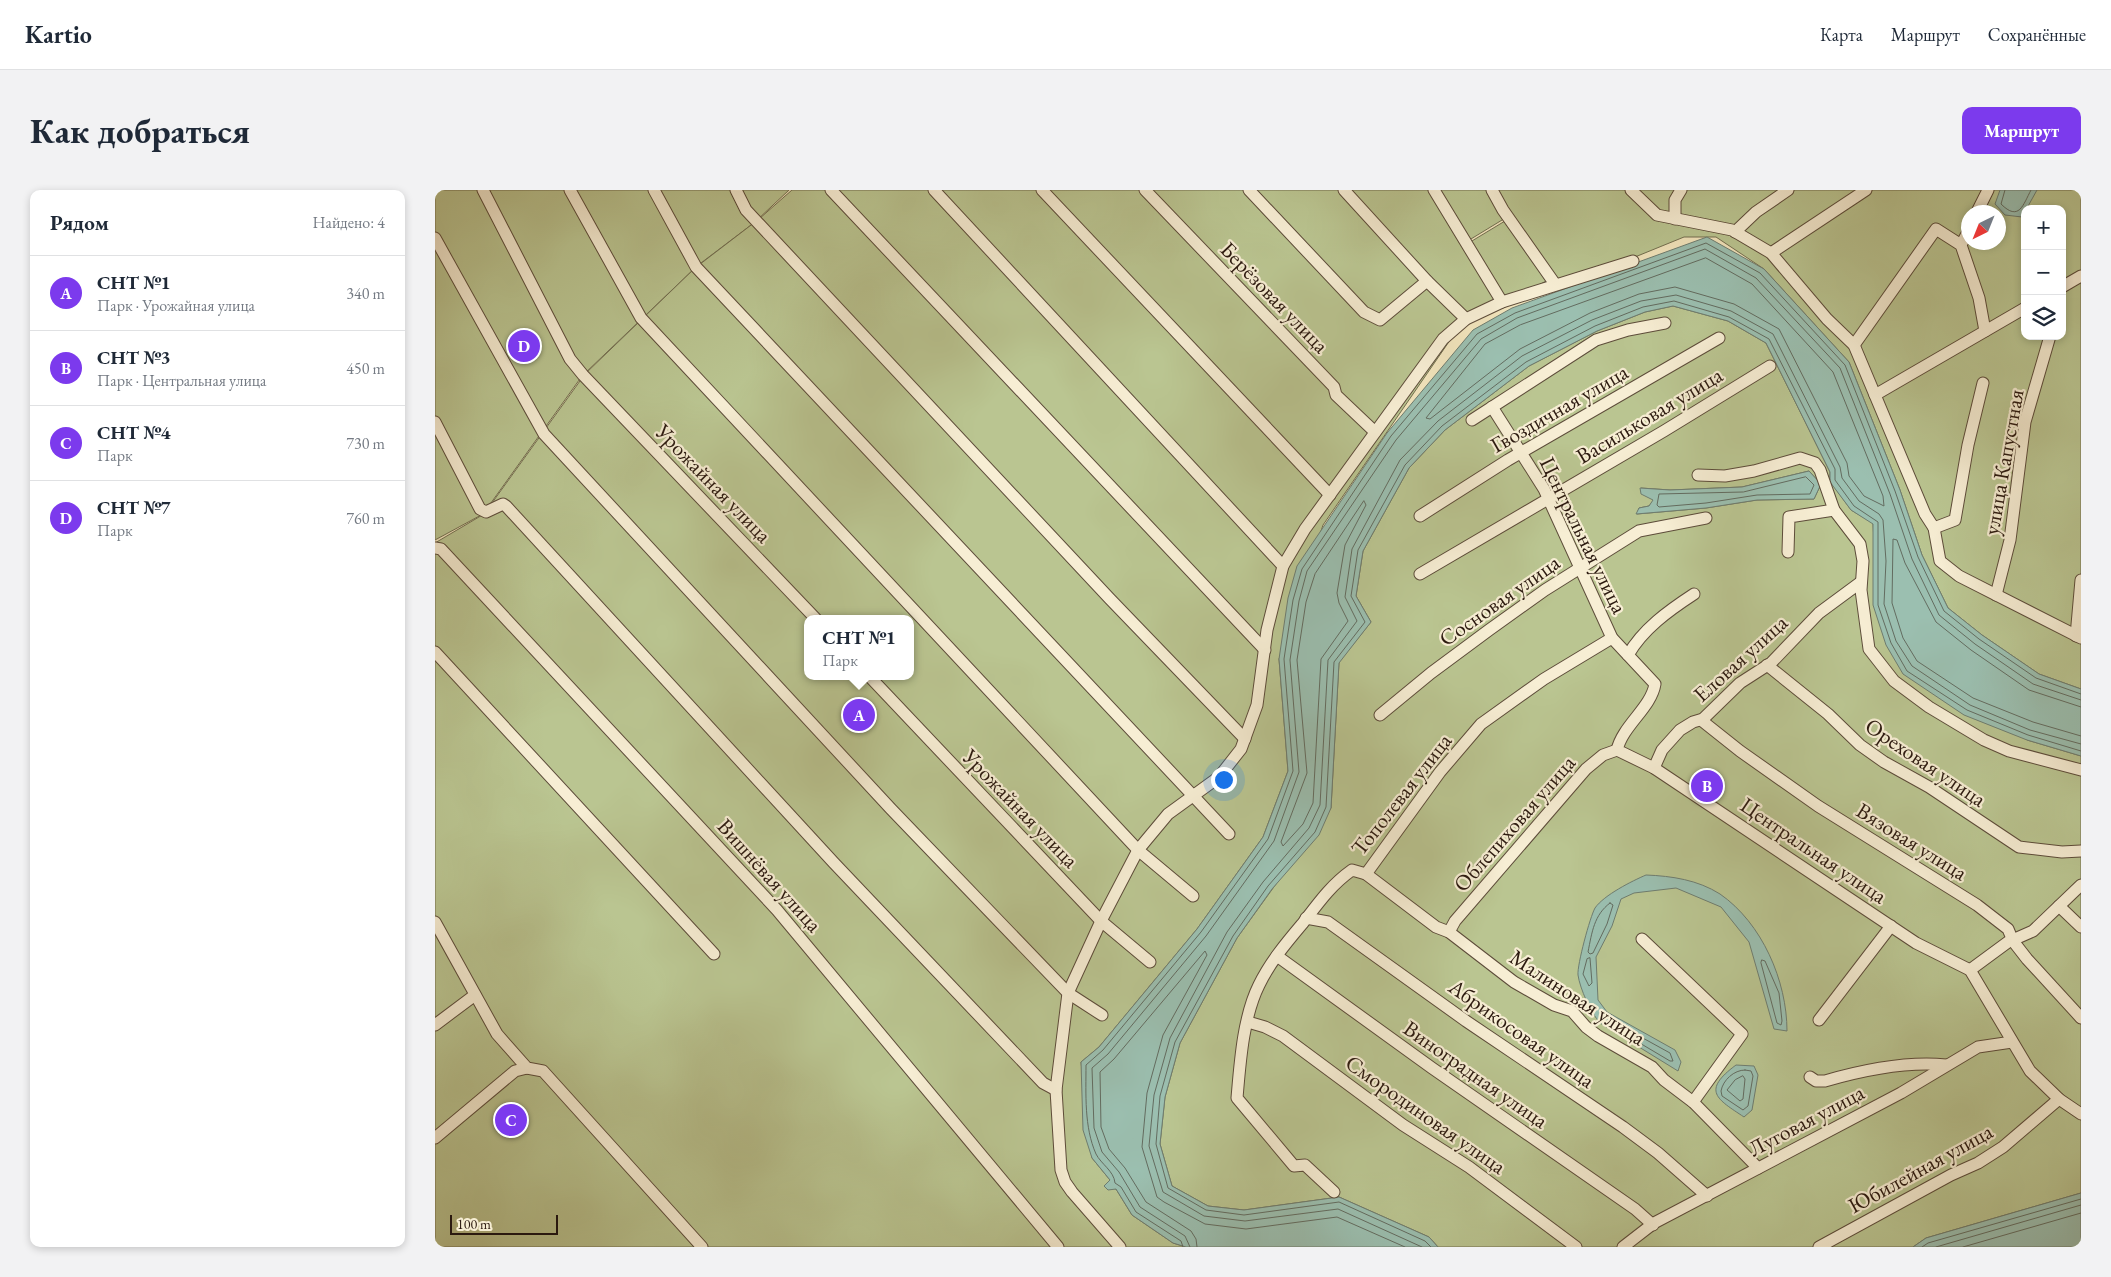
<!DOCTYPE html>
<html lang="ru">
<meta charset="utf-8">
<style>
:root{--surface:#fff;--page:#f2f2f3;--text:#1f2937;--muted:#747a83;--line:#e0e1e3;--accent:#7c3aed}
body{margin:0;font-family:"EB Garamond",serif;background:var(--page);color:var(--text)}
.controls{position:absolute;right:15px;top:15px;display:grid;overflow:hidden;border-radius:10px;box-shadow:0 2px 8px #0003}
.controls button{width:45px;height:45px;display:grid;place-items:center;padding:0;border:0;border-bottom:1px solid var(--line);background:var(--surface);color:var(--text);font:25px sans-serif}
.compass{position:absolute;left:1526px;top:15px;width:45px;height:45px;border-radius:50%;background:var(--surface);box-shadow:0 2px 8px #0003;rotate:223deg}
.scale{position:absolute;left:15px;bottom:12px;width:108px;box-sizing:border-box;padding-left:5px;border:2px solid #2b190f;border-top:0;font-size:14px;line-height:18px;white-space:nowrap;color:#2b190f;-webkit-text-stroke:4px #f7eed4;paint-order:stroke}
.you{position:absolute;left:788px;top:589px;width:18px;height:18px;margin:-12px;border:4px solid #fff;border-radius:50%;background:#1a73e8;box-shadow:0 0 0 8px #1a73e833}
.badge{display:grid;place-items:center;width:32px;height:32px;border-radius:50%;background:var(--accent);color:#fff;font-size:16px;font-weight:700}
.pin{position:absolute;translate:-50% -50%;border:2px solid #fff;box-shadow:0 1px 5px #0006}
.popup{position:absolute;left:369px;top:425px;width:110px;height:65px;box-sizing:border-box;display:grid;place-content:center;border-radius:10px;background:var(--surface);filter:drop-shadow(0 1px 4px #0005);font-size:16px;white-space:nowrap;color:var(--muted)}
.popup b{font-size:19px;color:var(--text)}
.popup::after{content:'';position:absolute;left:50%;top:100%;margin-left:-10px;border:10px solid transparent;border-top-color:var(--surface)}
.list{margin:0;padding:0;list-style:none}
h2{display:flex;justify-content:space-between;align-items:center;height:65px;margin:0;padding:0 20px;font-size:21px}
h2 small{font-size:16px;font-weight:400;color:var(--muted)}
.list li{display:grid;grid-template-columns:32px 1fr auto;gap:15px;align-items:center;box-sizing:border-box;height:75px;padding:0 20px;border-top:1px solid var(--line)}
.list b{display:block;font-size:19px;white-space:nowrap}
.list p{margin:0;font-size:16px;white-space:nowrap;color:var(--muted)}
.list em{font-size:16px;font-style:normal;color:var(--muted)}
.icon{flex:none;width:28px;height:28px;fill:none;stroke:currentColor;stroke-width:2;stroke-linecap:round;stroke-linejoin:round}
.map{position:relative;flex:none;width:1646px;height:1057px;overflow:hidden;border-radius:10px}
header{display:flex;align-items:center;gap:30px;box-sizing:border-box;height:70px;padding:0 25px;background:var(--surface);border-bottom:1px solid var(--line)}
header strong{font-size:24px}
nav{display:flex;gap:28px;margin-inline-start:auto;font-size:18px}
.intro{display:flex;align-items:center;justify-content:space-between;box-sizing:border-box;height:120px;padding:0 30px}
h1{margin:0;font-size:35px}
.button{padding:12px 22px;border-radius:10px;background:var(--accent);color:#fff;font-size:18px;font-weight:700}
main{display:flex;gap:30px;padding:0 30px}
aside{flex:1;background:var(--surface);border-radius:10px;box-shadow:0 2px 8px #0003}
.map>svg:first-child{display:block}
</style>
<header>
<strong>Kartio</strong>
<nav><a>Карта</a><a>Маршрут</a><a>Сохранённые</a></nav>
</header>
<div class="intro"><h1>Как добраться</h1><a class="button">Маршрут</a></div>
<main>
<aside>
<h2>Рядом<small>Найдено: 4</small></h2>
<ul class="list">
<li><span class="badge">A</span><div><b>СНТ №1</b><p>Парк · Урожайная улица</p></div><em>340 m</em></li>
<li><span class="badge">B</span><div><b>СНТ №3</b><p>Парк · Центральная улица</p></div><em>450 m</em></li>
<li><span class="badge">C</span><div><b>СНТ №4</b><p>Парк</p></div><em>730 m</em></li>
<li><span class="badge">D</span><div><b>СНТ №7</b><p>Парк</p></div><em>760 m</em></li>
</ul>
</aside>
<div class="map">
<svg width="1646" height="1057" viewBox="0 0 1646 1057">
<rect width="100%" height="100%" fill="#f2e5bd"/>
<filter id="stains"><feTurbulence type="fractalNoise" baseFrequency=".004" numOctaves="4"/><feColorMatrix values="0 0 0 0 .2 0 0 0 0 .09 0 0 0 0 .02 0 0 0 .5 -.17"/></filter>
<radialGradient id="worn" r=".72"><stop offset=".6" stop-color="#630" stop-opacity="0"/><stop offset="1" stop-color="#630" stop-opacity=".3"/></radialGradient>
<!-- green -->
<g fill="#bac591" stroke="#726f50" fill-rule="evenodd">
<path d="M0,0H354L320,32L262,76L147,186L48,324L0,350Z"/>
<path d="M357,0H993L1027,57L1070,31L1111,91L1022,140L888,335L844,469L853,581L828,647L762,739L664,857L646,872L657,968L675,990L669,996L681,999L697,1025L738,1053L751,1057H0V353L49,324L150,184L260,78L324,29ZM373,429H475V486H373Z"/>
<path d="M1000,0H1646V499L1604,484L1547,445L1513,418L1487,365L1465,300L1414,172L1329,79L1281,47H1249L1124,98L1072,27L1031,52ZM1590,19H1627V146H1590ZM1534,22H1564V52H1534Z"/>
<path d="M1238,116L1293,131L1331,153L1395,282V290L1385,293L1374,281L1307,297L1235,300L1206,298L1219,310L1214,316L1204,318L1202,324L1271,318L1322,310L1379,309L1386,294L1395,291L1416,320L1438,333L1440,371L1592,550L1646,566V1003L1491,1048L1478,1057H1003L994,1047L904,1007L809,1020L773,1016L737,996L725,954L730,907L745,853L802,748L896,618L904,472L936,432L921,406L928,361L974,278L1010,240L1094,176L1162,141L1210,122Z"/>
</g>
<!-- water -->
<g fill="#9bbfb0" stroke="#6e7d70">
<path d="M1565,0H1602L1587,27L1570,25L1560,14Z"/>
<path d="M1272,47L1329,79L1414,172L1465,300L1487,365L1513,418L1547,445L1604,484L1646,499V566L1592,550L1529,525L1468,484L1451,455L1438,415V334L1416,320L1395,292L1386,294L1379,309L1322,310L1271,318L1201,324L1204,318L1214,316L1218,310L1206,304L1205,298L1235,300L1307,297L1374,281L1385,293L1395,290V282L1331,153L1293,131L1238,116L1210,122L1162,141L1094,176L1010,240L974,278L928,361L921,406L936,432L904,473L896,618L884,645L837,699L802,748L745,853L730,907L725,954L737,996L773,1016L809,1020L904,1007L994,1047L1003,1057H751L738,1053L697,1025L681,999L673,1000L669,996L675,990L657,968L648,940L646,872L664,857L762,739L828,647L853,581L844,469L853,408L862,376L952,243L1038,140L1077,118Z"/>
<path d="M1211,685C1237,686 1263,690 1285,704C1327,733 1352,791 1352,841L1339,839L1314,752L1286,717L1241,698L1199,703L1186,709L1177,736L1161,767L1163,810L1172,822L1240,860L1246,872L1243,881L1165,833C1156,823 1145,799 1143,785C1142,775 1155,727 1160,718C1169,705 1197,691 1211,685Z"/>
<path d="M1301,875L1319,876L1323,885L1317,920L1309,927C1282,909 1266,901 1301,875Z"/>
<path d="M1646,1003V1057H1478L1491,1048Z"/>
</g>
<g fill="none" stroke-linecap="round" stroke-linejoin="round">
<!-- shore -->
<g stroke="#636c60" stroke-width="1">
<path d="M1570,0L1566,14C1584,32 1588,15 1596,0"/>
<path d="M1271,68L1317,94L1398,182L1448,306L1449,316L1429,306L1414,286L1412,273L1344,139L1299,114L1240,97L1204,104L1155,123L1085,159L995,229L991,228L1050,154L1085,135Z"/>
<path d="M1371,287L1379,295L1375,304L1322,305L1271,313L1224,317L1222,315L1224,304L1308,302Z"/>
<path d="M929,311L931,315L910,355L902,403L904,413L913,431L886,469L878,613L868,634L848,656L846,652L872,583L862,470L871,412L880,384Z"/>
<path d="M1646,517L1594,500L1536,460L1501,432L1470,373L1462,350L1458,349L1457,413L1468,448L1482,471L1538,508L1598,532L1646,546"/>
<path d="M1175,713L1178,715L1172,734L1158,763L1155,764L1153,762C1157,742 1159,725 1175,713Z"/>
<path d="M1155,768L1157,793L1154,796L1148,784L1152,769Z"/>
<path d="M1327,770L1330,771L1344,803L1347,831L1346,835L1342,833L1326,773Z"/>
<path d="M1206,847L1235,863L1238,871H1235L1203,852V848Z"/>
<path d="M1310,880L1316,881L1318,886L1313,916L1308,920L1287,906L1286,901C1288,890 1299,880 1310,880Z"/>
<path d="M1308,886L1310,889L1308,909L1305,911L1292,900L1300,890Z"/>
<path d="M748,1057L746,1051L701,1022L686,997L680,993C679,981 666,974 661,964C649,937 651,904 651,875L668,860L766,742L833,649L858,581L849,469L858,410L867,379L956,246L1042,144L1080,123L1271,53L1325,83L1410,175L1460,301L1483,367L1509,421L1544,449L1601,488L1646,504"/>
<path d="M755,1057L750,1046L705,1017L684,982L667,962L659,938L657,878L673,864L771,746L839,651L864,582L855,470L864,411L872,381L961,250L1046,149L1082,128L1270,59L1321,88L1405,178L1455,304L1477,369L1504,425L1540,454L1598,494L1646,510"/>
<path d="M762,1057L761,1049L756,1041L711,1012L690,978L674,959L666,937L665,882L679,869L770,761L772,765L728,845L712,903L707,957L722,1007L729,1012L770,1034L811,1039L902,1027L970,1057"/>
<path d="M987,1057L903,1019L810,1031L769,1026L728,1002L714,956L719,905L735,848L792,742L828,692L874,638L885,615L893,470L922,431L910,407L917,359L965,270L1003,231L1087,166L1157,130L1206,111L1241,105L1296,121L1338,144L1405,277L1407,288L1424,311L1444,324L1448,330L1451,371L1449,414L1461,451L1477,476L1535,515L1595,540L1646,554"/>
<path d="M996,1057L990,1051L904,1012L809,1025L771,1020L733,998L721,954L725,906L740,852L798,746L833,696L880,642L891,617L899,472L930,432L916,406L923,360L970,275L1007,236L1091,172L1160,136L1208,117L1239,111L1294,127L1334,149L1400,279V290L1419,316L1443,332V415L1456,453L1472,481L1532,520L1593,545L1646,561"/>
<path d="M1487,1057L1493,1053L1646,1009"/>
<path d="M1501,1057L1646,1015"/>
<path d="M1528,1057L1646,1023"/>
</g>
<!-- minor casing -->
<g stroke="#5d4c3a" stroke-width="13">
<g id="minor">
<path d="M48,0L135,169L148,185L381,429"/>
<path d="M135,0L206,128L703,660L758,706"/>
<path d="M219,0L261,77L794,644"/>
<path d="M301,0L311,20L675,409L810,549"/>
<path d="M396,0L830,460"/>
<path d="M499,0L848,376"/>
<path d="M607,0L895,305"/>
<path d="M710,0L899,197L901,205L940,242"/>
<path d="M814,0L929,122L945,130L992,91"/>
<path d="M909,0L992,91L1031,129"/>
<path d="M999,0L1067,112"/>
<path d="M1057,0L1068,20L1120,94"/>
<path d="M1196,0L1222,25L1297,40L1336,63L1392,129L1419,155L1490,324L1499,338L1505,371L1524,386L1646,448"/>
<path d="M1542,22L1553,0"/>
<path d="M1240,29V10L1246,0"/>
<path d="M1300,42L1321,22L1353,0"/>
<path d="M0,48L109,244L456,619L633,803L667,825"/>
<path d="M1526,55L1534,40"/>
<path d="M1336,63L1431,0"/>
<path d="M1627,97L1646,86"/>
<path d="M1419,155L1501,39L1526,55L1544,108L1550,141"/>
<path d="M1440,205L1590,118"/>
<path d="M1057,217L1109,299L1177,448L1220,494C1216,518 1188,535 1182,560L1219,578L1481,753L1535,780L1595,881L1624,909L1646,924"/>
<path d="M1037,230L1161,150L1193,140L1230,133"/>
<path d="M0,232L45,319L51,322L68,314L71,316L399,673L608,893L621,900"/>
<path d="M1263,285L1290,286L1319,281L1365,268L1380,273L1385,280L1399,320L1425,354L1428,371L1426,400L1434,459L1459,491L1494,517L1549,550L1574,561L1646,580"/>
<path d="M985,326L1073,270L1284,148"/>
<path d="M1499,338L1520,330L1533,255L1548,193"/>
<path d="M0,358L6,359L342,720L623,1057"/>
<path d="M1353,362L1354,327L1399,320"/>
<path d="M985,384L1229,241L1335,176"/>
<path d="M1561,405L1575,350L1590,232L1615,146"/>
<path d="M1641,446L1646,390"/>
<path d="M0,462L279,764"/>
<path d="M1193,465C1208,439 1233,421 1259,404"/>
<path d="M1332,475L1393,524L1425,555L1449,572L1494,597L1584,657L1627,662L1646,661"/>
<path d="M434,486L666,731L715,772"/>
<path d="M945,525L996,483L1054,440L1110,400L1204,341L1271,328"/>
<path d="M1266,530L1305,561L1383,616L1542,715L1573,739L1578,751L1592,769L1646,828"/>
<path d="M1219,578L1227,560L1245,540L1258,532L1268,529L1305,493L1336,473L1384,423L1426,392"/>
<path d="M931,684L1001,737L1014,742L1079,792L1119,815L1137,821L1151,837L1163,846L1217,877L1229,890L1258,912L1323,978"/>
<path d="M1624,716L1646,737"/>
<path d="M871,728L893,732L1031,831L1188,937L1223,963L1272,1006"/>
<path d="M0,732L62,844L92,878L108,881L267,1057"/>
<path d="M1014,742L1020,731L1151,579L1168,565L1182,560"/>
<path d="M1207,749L1307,844L1258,912"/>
<path d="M842,766L997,878L1200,1019L1218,1035"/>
<path d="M1535,780L1573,752L1598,741L1646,695"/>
<path d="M1384,830L1456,736"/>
<path d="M813,832L830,837L848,846L968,935L1034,977L1141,1057"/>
<path d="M0,835L40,805"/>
<path d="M1375,887L1381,891H1390C1428,880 1472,871 1511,875"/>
<path d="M0,948L80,881L92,878"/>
<path d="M899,1002L870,975L859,976L802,908C805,873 808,827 824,795C835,772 852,752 868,733C884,712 896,695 917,680L931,684L1005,582L1046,534L1109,489L1177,448"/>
<path d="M685,1057L637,1002L630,992L626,980L621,900L633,803L666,731L703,660L733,624L784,587L806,559L822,515L832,440L848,376L870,339L1008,149L1031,129L1067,112L1198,71"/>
<path d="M1188,1057L1219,1033L1466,903L1543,857L1577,852"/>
<path d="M1384,1057L1516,985L1543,973L1568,957L1624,909"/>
</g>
</g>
<!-- minor -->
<use href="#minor" stroke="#f7eed4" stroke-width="11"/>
</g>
<g text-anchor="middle" stroke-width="4.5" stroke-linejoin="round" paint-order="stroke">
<!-- street labels -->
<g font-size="22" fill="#2b190f" stroke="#f7eed4">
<text transform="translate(840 107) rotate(46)" y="8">Берёзовая улица</text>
<text transform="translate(1124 218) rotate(-30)" y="8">Гвоздичная улица</text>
<text transform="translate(1214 225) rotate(-31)" y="8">Васильковая улица</text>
<text transform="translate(1568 272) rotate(-80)" y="8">улица Капустная</text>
<text transform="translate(279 293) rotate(46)" y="8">Урожайная улица</text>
<text transform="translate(1149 345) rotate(64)" y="8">Центральная улица</text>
<text transform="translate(1064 410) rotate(-35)" y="8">Сосновая улица</text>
<text transform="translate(1305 468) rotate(-42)" y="8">Еловая улица</text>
<text transform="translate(1491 572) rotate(34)" y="8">Ореховая улица</text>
<text transform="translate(966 604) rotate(-52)" y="8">Тополевая улица</text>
<text transform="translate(586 618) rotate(46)" y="8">Урожайная улица</text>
<text transform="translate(1079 633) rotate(-49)" y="8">Облепиховая улица</text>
<text transform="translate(1477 651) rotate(32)" y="8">Вязовая улица</text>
<text transform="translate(1379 660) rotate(34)" y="8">Центральная улица</text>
<text transform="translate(335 685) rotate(48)" y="8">Вишнёвая улица</text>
<text transform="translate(1143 807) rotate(33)" y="8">Малиновая улица</text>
<text transform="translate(1087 843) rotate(35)" y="8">Абрикосовая улица</text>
<text transform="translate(1041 884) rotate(35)" y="8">Виноградная улица</text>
<text transform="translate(991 924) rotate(35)" y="8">Смородиновая улица</text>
<text transform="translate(1371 930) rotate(-28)" y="8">Луговая улица</text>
<text transform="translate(1485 978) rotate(-29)" y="8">Юбилейная улица</text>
</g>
</g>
<rect width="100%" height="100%" filter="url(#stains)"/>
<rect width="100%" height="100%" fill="url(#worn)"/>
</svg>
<div class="controls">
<button>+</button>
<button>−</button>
<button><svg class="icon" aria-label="layers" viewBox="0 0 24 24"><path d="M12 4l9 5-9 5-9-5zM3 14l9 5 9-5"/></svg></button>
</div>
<svg class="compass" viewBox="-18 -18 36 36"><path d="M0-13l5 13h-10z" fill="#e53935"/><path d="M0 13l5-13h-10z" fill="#747a83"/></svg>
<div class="scale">100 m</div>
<div class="you"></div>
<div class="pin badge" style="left:424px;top:525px">A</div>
<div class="popup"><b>СНТ №1</b>Парк</div>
<div class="pin badge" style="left:1272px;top:596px">B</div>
<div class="pin badge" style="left:76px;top:930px">C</div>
<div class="pin badge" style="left:89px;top:156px">D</div>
</div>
</main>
